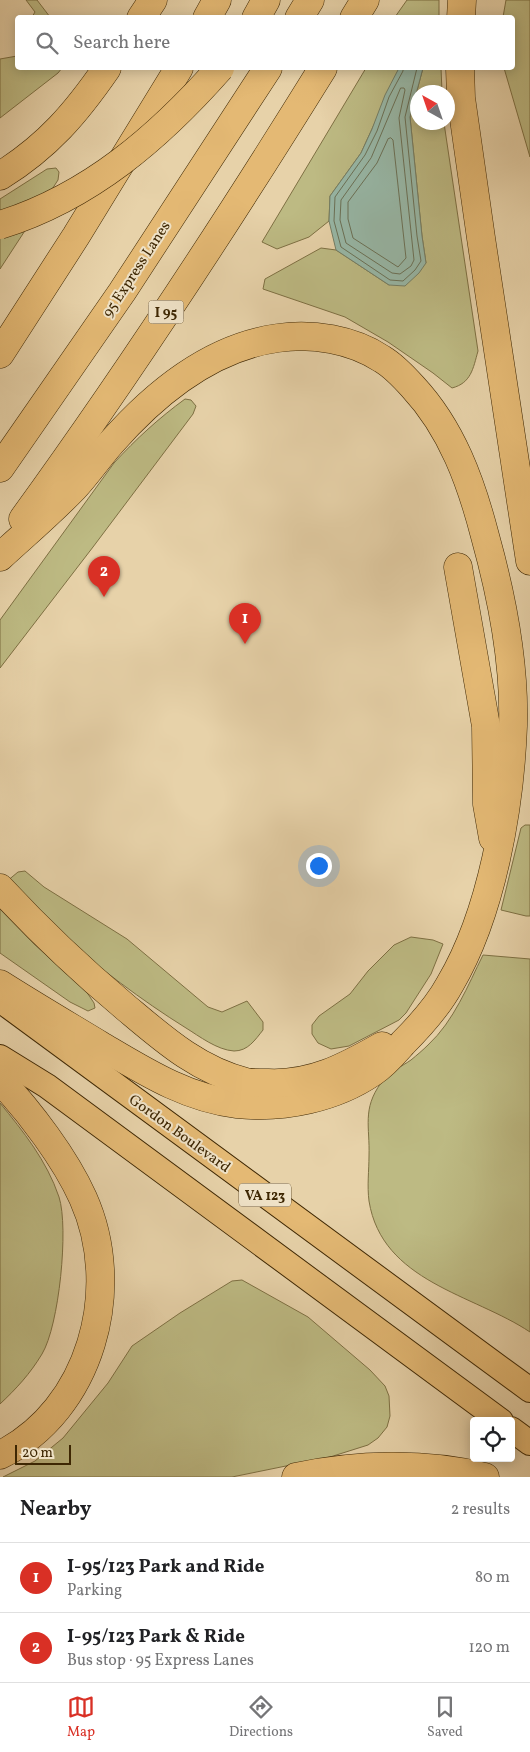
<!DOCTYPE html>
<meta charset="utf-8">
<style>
:root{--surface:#fff;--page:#f2f2f2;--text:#202124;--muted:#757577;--line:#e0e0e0;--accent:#d93025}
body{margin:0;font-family:Vollkorn,serif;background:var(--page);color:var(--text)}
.controls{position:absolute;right:15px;bottom:15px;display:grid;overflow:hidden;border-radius:5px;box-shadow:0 2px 12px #0003}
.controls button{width:45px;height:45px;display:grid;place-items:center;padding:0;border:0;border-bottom:1px solid var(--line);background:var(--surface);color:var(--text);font:25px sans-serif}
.compass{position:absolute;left:410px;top:85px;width:45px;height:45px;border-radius:50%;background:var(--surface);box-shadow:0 2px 12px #0003;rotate:320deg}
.scale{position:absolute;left:15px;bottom:12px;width:56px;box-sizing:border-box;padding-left:5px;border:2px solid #3e2703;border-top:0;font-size:14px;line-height:18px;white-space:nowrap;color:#3e2703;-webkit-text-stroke:4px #efe2c7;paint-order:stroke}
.you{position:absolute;left:318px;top:865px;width:18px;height:18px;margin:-12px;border:4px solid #fff;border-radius:50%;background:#1a73e8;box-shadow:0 0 0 8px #1a73e833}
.badge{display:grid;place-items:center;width:32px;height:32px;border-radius:50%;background:var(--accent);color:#fff;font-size:16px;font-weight:700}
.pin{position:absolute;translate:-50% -41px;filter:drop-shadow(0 1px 2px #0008)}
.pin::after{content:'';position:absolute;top:26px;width:18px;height:15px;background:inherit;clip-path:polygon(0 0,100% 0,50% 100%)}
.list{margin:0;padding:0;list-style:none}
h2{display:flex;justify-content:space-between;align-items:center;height:65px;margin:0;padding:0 20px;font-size:21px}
h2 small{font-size:16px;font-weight:400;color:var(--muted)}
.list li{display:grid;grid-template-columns:32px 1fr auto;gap:15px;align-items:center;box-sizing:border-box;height:70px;padding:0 20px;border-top:1px solid var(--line)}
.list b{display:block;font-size:19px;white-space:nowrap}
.list p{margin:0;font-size:16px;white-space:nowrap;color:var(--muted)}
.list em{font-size:16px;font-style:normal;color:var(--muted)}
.icon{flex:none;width:28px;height:28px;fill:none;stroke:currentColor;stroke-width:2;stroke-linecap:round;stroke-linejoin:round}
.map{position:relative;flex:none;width:530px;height:1477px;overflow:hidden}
.search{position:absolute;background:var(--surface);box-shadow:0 2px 12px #0003;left:15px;right:15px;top:15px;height:55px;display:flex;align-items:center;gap:12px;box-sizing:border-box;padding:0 18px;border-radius:5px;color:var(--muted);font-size:19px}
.sheet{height:205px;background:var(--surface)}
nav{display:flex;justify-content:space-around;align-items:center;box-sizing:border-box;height:70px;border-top:1px solid var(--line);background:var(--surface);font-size:14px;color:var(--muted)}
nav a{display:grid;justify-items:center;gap:2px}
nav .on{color:var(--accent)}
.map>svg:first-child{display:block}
</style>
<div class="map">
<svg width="530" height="1477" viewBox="0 0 530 1477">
<rect width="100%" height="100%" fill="#e7d2a9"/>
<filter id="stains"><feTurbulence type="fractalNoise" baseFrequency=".004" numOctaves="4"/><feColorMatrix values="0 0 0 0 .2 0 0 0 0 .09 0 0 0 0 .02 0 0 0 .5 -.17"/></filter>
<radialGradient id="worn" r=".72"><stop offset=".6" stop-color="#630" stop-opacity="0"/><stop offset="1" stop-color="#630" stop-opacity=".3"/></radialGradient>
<!-- green -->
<g fill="#bdba83" stroke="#7e7043">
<path d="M26,0H37L50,17H32L35,12Z"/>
<path d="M407,0H439V17H395Z"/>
<path d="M506,0H530V157L504,68H512V18L503,17Z"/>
<path d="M17,56L18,68H62L58,73L0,118V59Z"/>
<path d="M366,68H400L361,153L330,196L329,221L309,237L277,249L262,242Z"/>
<path d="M423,68H441L442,92H418V122L444,123L478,351C473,369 471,383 452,388L433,373L388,342L345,317L263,289L265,279L321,248L336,250L389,285L426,263L422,236L410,117Z"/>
<path d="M56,168L59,172L58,180L0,269V199L47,169Z"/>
<path d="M185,399L191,400L196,406L193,414L93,547L0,668V620L114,463C136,439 159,418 185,399Z"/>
<path d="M525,825H530V916H526L501,910L521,828Z"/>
<path d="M25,871L44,887L127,939L208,1007L222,1012L247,1001L263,1022V1030C255,1040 248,1051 234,1051C217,1050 199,1036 186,1028C141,1000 98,967 58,933C40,917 23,899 6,882L18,872Z"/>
<path d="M0,909L34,944L86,991L94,1003L95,1008L88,1011L70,1002L0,953Z"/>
<path d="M411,937L433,940L443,944L431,974L406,1013L399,1020L349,1046L331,1049L318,1043L312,1034V1025L319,1016L350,994L368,971L394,945Z"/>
<path d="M483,955L530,959V1332C473,1294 382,1282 369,1201C367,1186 369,1170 369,1156C370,1127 362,1109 381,1083C388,1072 401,1067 411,1060C417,1055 423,1050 428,1045C454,1021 468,985 483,955Z"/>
<path d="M0,1103C23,1131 47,1161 59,1197C69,1228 59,1326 42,1354C30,1374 16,1389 0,1404Z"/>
<path d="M242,1280L308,1317L370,1370L385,1386L389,1396L390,1416L387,1427L378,1438L368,1445L330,1457L232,1477H3L35,1461L63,1438L108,1383L132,1346L180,1313L232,1281Z"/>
</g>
<!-- water -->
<path fill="#97b8a8" stroke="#737e66" d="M399,68H423L410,117L422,236L426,263L419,273L405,286L389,285L336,250L329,221L330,196L361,153L372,129L385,95Z"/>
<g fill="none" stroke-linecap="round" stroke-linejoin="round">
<!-- shore -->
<g stroke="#6a7056" stroke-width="1">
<path d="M403,68V71L389,97L377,131L365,155L335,197L334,221L341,247L390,280L403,281L415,270L421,261L417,236L405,117L417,68"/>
<path d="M401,88H404L405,90L399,118L414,260L411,266L400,274L392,273L346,243L340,220L341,200L371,158Z"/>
<path d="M391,138L393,140L406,258L398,267L353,238L348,219V202L377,163L388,139Z"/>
</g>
<!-- primary casing -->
<g stroke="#3e2703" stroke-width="26">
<g id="primary">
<path d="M0,1000L530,1390"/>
<path d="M0,1057L47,1086L501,1421"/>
<path d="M511,1429L530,1443"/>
</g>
</g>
<!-- highway casing -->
<g stroke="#3e2703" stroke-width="29">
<g id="highway">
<path d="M141,18L153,0"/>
<path d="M207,18L217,0"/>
<path d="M256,18L266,0"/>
<path d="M299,18L310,0"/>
<path d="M354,18L365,0"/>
<path d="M461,18L462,0"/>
<path d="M460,68L461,98L481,238L530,561"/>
<path d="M0,176C48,146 76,113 107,68"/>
<path d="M0,354L76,236L179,68"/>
<path d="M0,468L122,292L268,68"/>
<path d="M23,519C129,373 228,221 323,68"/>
<path d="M0,557C25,534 51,512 74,488C87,474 98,458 111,443C154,394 211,347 278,338C312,333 352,339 382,359C394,366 404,377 413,387C452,429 471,482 485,536C502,597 515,662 513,726C510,807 492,913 450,984C438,1006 421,1025 403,1043C394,1053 385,1064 373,1072C335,1098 284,1109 237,1104C186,1098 144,1071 100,1045C67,1025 33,1005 0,984"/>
<path d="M458,567L486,726L487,804L493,838"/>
<path d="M0,888C39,930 80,969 124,1006C161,1037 197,1070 246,1082C253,1083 261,1083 268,1083C312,1085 345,1067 382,1046"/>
<path d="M0,1080C30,1112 65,1158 83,1198C124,1289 91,1410 0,1455"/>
<path d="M296,1477C356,1464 425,1462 485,1477"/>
</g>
</g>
<!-- primary -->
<use href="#primary" stroke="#e4b974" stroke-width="24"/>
<!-- highway -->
<use href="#highway" stroke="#e4b974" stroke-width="28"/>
<!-- highway-bridge casing -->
<g stroke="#3e2703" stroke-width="29" stroke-linecap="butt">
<path id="highway-bridge" d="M0,225C90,197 159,137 220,68"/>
</g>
<!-- highway-bridge -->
<use href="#highway-bridge" stroke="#e4b974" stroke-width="28"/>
</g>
<g text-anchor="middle" stroke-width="4" stroke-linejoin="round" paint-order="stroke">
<!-- shield labels -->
<g fill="#efe2c7" stroke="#735f3e" stroke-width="1">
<rect x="148.5" y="300.5" width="35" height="23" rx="4"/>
<rect x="239" y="1183.5" width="52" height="23" rx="4"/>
</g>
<g font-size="14" font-weight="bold" fill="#3e2703">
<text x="166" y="317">I 95</text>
<text x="265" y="1200">VA 123</text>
</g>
<!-- street labels -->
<g font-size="15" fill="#3e2703" stroke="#efe2c7">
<text transform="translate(136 269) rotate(-57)" y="5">95 Express Lanes</text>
<text transform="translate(180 1133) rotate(36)" y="5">Gordon Boulevard</text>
</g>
</g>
<rect width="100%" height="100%" filter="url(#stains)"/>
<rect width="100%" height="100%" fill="url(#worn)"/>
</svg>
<div class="controls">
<button><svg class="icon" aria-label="locate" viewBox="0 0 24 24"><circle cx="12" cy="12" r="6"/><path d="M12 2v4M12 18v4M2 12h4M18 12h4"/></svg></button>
</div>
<svg class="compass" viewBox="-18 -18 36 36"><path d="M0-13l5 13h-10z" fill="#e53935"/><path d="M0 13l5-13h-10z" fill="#757577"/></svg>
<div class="scale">20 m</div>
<div class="you"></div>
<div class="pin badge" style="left:245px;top:644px">1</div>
<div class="pin badge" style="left:104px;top:597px">2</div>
<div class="search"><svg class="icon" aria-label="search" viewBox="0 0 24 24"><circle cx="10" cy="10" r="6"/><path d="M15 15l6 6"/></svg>Search here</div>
</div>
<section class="sheet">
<h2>Nearby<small>2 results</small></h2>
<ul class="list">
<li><span class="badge">1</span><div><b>I-95/123 Park and Ride</b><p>Parking</p></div><em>80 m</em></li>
<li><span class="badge">2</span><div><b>I-95/123 Park &amp; Ride</b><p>Bus stop · 95 Express Lanes</p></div><em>120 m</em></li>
</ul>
</section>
<nav>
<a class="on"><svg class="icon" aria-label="map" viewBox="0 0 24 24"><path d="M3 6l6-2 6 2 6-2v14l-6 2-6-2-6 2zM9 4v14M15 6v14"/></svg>Map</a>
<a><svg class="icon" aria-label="directions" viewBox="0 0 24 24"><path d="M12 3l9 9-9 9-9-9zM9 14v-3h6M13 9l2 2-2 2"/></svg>Directions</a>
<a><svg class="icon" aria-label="saved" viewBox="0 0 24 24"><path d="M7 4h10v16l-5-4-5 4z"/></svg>Saved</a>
</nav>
